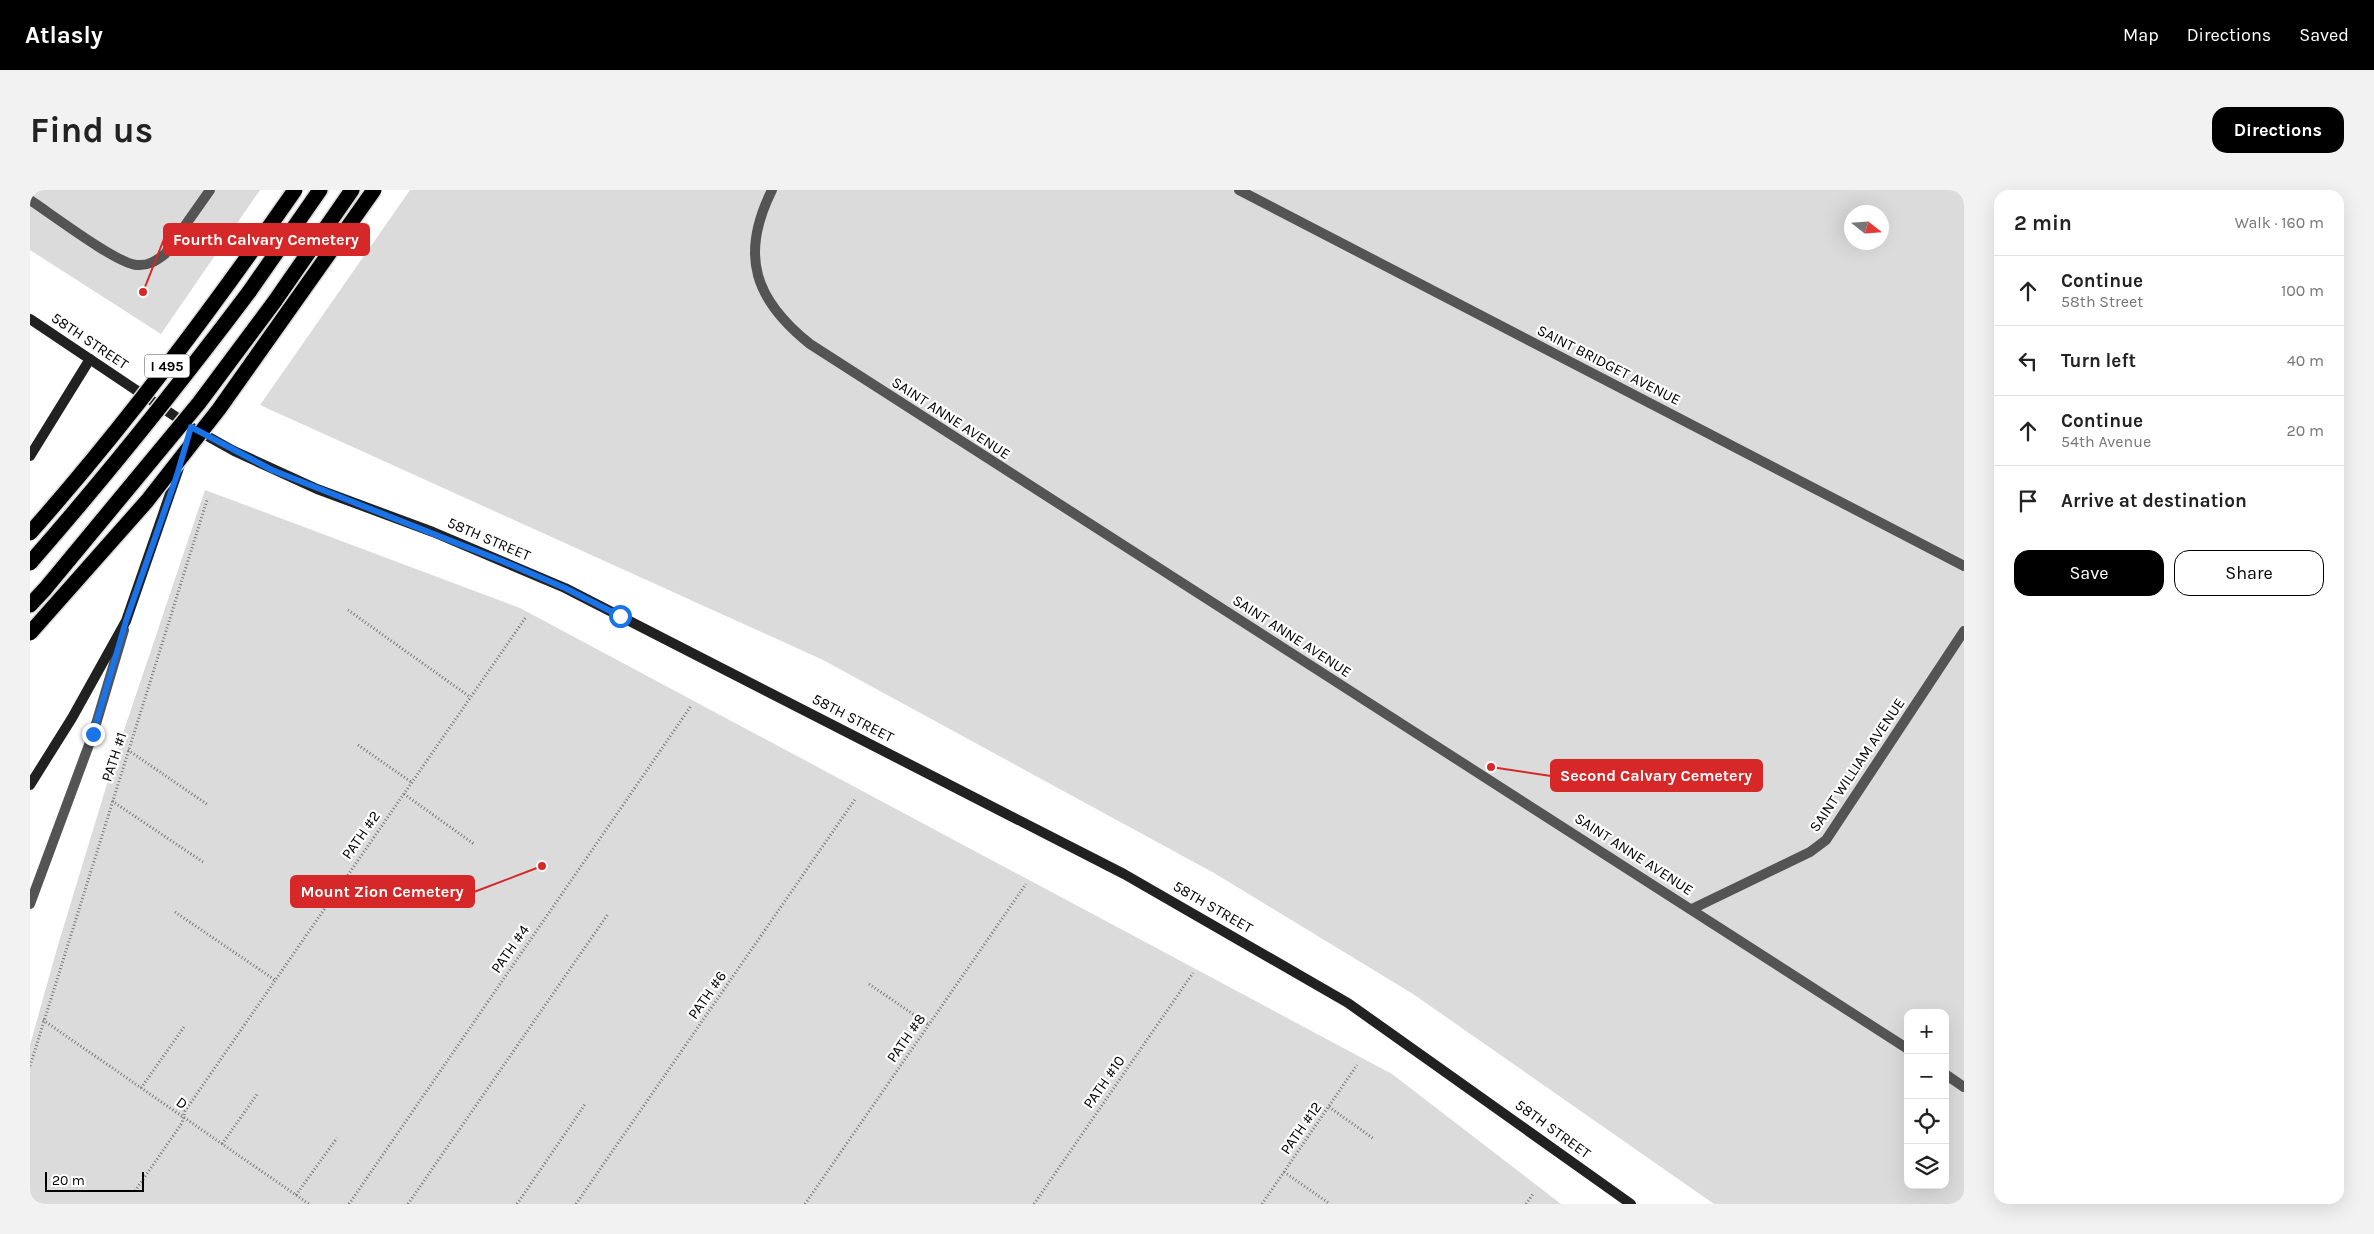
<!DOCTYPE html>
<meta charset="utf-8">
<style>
:root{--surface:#fff;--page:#f2f2f2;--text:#222;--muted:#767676;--line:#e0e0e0;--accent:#000}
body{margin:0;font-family:Karla,sans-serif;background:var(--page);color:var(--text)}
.controls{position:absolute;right:15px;bottom:15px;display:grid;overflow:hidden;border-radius:10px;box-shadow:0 5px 20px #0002}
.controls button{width:45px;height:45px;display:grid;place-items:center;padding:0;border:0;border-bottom:1px solid var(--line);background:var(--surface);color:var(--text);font:25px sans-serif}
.compass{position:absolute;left:1814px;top:15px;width:45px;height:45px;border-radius:50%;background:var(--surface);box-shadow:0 5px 20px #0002;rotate:107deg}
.scale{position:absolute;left:15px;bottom:12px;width:99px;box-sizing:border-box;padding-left:5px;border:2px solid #000;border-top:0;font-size:14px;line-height:18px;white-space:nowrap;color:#000;-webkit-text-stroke:4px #fff;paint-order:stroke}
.stop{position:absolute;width:15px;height:15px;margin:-11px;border:4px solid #1a73e8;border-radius:50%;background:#fff}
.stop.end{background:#1a73e8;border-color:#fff;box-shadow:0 1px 5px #0008}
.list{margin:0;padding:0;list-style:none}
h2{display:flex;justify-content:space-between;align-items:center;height:65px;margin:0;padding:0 20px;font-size:21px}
h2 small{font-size:16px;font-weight:400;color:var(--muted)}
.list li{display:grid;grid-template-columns:32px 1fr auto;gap:15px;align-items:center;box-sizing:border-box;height:70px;padding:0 20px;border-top:1px solid var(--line)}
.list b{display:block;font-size:19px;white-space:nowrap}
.list p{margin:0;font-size:16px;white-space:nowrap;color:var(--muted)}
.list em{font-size:16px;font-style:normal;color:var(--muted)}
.actions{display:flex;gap:10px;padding:15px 20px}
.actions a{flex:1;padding:11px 0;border:1px solid var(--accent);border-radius:15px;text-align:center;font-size:18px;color:var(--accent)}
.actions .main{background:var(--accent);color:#fff}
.icon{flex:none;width:28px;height:28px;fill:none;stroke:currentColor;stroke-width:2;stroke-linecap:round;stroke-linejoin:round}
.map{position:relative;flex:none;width:1934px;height:1014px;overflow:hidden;border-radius:15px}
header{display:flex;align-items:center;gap:30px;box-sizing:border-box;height:70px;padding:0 25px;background:var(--accent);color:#fff}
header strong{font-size:24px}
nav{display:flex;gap:28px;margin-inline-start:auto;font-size:18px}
.intro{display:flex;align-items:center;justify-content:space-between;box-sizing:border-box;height:120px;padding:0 30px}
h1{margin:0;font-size:35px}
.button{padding:12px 22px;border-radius:15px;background:var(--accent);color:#fff;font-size:18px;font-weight:700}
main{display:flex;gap:30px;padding:0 30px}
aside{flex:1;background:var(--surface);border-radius:15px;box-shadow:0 5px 20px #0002}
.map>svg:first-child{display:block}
</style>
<header>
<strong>Atlasly</strong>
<nav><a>Map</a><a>Directions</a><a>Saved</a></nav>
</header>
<div class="intro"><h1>Find us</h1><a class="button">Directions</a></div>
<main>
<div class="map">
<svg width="1934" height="1014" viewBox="0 0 1934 1014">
<rect width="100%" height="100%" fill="#fff"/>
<!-- green -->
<g fill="#dbdbdb" fill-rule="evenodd">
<path d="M0,0H230L131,144L0,60Z"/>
<path d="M380,0H1934V1014H1684L1383,804L1184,683L793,470L230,215ZM1822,22H1852V52H1822ZM1878,823H1915V995H1878Z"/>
<path d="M175,300L490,418L1362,884L1531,1014H0V855L28,755L87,561Z"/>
</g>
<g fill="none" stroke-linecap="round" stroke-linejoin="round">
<!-- motorway casing -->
<g stroke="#dbdbdb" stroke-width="18">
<g id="motorway">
<path d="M219,102L290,0"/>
<path d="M245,111L322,0"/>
<path d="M0,415L15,399"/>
</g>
</g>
<!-- path -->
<g stroke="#767676" stroke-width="3" stroke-dasharray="1 2.5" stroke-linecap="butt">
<path d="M318,420L440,507"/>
<path d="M328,555L381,592"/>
<path d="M98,560L178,615"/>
<path d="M374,604L444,654"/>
<path d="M82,611L173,672"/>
<path d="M145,722L245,790"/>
<path d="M839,794L899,835"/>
<path d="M13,830L279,1014"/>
<path d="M0,876L177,310"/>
<path d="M111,898L154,837"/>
<path d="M1299,917L1344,949"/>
<path d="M192,954L228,903"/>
<path d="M1254,982L1300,1014"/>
<path d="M105,1001L152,933L155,921L496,427"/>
<path d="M266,1005L307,948"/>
<path d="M319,1014L661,516"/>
<path d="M378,1014L578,724"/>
<path d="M487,1014L556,913"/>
<path d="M546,1014L826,608"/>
<path d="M775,1014L996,694"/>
<path d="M1004,1014L1163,783"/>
<path d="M1232,1014L1327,875"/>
<path d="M1496,1014L1503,1004"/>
</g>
<!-- service -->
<g stroke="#545454" stroke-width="10">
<path d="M742,0C709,66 725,110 780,154L1878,859"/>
<path d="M1209,0L1934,376"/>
<path d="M0,10C20,23 87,74 107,75C118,76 126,71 135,64L180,0"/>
<path d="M1662,719L1780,662L1796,650L1934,441"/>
<path d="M1915,884L1934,897"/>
</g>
<!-- minor -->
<path stroke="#545454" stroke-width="10" d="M0,714L63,544L94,440"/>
<!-- secondary -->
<g stroke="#212121" stroke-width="10">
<path d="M0,129L161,237L204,261L287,299L403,342L535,398L1094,684L1318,813L1601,1014"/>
<path d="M0,266L60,169"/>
<path d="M0,595L42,528L96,431L151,272"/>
</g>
<!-- motorway -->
<use href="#motorway" stroke="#000" stroke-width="15"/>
<!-- motorway-bridge casing -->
<g stroke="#dbdbdb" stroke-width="18" stroke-linecap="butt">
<g id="motorway-bridge">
<path d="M0,343C96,235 182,119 265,0"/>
<path d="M0,373C77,285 149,195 219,102"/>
<path d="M15,399L169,213L245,111"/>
<path d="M0,443L117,311L189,219L344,0"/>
</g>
</g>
<!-- motorway-bridge -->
<use href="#motorway-bridge" stroke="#000" stroke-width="15"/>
</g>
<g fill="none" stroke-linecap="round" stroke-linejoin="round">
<!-- route -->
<path stroke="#1a73e8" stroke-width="6" d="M63,544L96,431L147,285L161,237L242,280L472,371L535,398L590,426"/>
</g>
<g text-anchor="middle" stroke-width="4.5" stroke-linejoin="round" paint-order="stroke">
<!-- shield labels -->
<rect fill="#fff" stroke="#4c4c4c" stroke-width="1" x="114.5" y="164.5" width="45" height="23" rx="4"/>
<g font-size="14" font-weight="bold" fill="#000">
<text x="137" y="181">I 495</text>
</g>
<!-- street labels -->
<g font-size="15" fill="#000" stroke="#fff">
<text transform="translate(60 151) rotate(34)" y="5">58TH STREET</text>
<text transform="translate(1579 175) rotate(27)" y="5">SAINT BRIDGET AVENUE</text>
<text transform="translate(921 228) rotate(33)" y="5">SAINT ANNE AVENUE</text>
<text transform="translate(459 349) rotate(23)" y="5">58TH STREET</text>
<text transform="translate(1262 446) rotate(33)" y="5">SAINT ANNE AVENUE</text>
<text transform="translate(823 528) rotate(27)" y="5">58TH STREET</text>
<text transform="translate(84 567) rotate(-72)" y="5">PATH #1</text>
<text transform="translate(1827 575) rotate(-56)" y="5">SAINT WILLIAM AVENUE</text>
<text transform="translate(331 645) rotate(-55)" y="5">PATH #2</text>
<text transform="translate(1604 664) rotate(33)" y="5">SAINT ANNE AVENUE</text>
<text transform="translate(1183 717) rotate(30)" y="5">58TH STREET</text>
<text transform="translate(480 759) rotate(-55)" y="5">PATH #4</text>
<text transform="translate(677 805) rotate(-55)" y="5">PATH #6</text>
<text transform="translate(876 848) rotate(-55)" y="5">PATH #8</text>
<text transform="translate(1074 892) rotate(-55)" y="5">PATH #10</text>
<text transform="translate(152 913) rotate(35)" y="5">D</text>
<text transform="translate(1271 938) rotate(-55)" y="5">PATH #12</text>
<text transform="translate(1523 939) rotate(36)" y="5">58TH STREET</text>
</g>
</g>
<!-- callouts -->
<path fill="none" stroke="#d62828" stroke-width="2" d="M113 102L134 49M1461 577L1521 586M512 676L444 702"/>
<g fill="#d62828" stroke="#fff" stroke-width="2">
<circle cx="113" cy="102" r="5"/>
<circle cx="1461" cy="577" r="5"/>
<circle cx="512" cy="676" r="5"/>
</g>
<g fill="#d62828" stroke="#d62828" stroke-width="2">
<rect x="134" y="34" width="205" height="31" rx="5"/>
<rect x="1521" y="570" width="211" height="31" rx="5"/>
<rect x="261" y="686" width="183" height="31" rx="5"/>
</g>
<g font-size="16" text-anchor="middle" font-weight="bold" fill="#fff">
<text x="236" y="55">Fourth Calvary Cemetery</text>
<text x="1626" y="591">Second Calvary Cemetery</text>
<text x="352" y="707">Mount Zion Cemetery</text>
</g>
</svg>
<div class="controls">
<button>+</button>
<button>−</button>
<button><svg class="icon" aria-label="locate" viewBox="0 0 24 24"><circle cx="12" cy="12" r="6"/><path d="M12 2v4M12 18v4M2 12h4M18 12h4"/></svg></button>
<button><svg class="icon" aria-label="layers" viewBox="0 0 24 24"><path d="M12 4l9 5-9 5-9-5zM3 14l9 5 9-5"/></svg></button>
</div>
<svg class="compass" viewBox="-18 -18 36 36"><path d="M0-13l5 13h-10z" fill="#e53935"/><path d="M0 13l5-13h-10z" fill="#767676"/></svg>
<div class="scale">20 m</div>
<div class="stop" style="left:590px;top:426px"></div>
<div class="stop end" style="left:63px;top:544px"></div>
</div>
<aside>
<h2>2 min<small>Walk · 160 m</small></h2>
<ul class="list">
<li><svg class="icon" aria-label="ahead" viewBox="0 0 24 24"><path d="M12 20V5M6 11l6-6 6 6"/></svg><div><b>Continue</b><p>58th Street</p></div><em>100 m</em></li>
<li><svg class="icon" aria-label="left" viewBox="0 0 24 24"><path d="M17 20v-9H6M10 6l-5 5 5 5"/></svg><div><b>Turn left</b></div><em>40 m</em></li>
<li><svg class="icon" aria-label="ahead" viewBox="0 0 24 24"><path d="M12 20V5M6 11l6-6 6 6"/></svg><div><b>Continue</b><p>54th Avenue</p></div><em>20 m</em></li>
<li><svg class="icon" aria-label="arrive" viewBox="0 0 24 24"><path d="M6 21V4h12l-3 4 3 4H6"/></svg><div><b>Arrive at destination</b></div></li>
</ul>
<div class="actions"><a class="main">Save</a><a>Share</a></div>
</aside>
</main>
